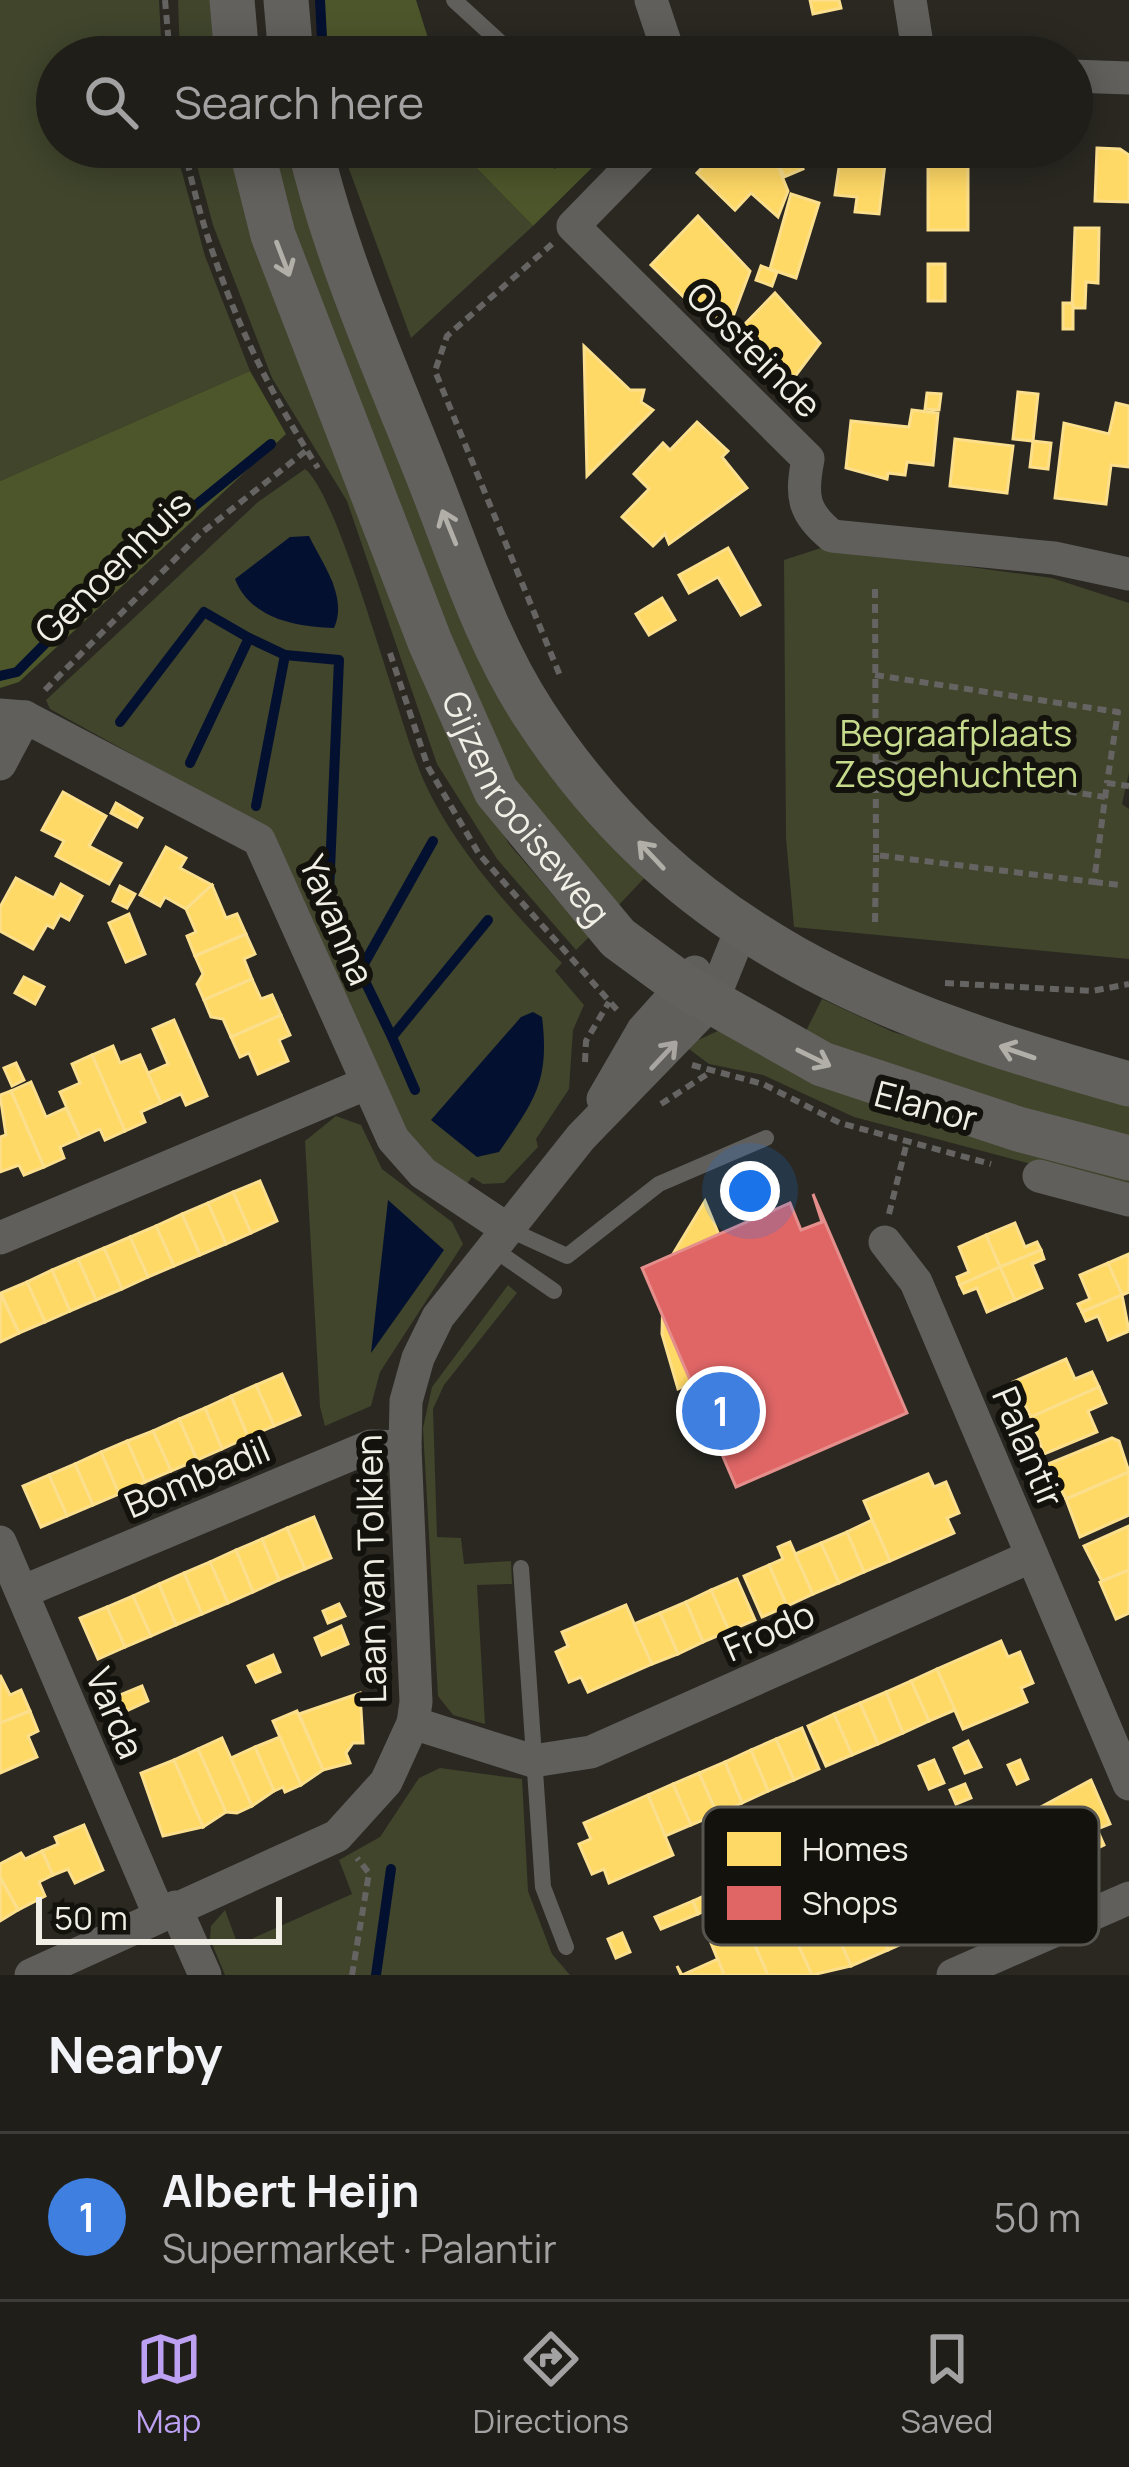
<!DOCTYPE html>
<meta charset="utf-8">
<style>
:root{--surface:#201e19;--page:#282722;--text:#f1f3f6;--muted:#a2a2a2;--line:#3d3c38;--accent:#bca0f2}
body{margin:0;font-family:Manrope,sans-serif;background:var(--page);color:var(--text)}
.scale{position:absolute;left:36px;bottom:30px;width:246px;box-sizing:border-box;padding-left:12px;border:6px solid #f1eee6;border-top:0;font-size:33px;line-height:42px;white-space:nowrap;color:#f1eee6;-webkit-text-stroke:9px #14120d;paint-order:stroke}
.you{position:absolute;left:750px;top:1191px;width:42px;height:42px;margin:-30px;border:9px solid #fff;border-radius:50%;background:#1a73e8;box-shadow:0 0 0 18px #1a73e833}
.badge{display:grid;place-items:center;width:78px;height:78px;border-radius:50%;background:var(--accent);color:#fff;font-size:39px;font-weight:700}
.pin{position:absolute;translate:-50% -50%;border:6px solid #fff;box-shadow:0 3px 12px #0006}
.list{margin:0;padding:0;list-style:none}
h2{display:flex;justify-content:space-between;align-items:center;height:156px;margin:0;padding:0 48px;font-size:51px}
h2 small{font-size:39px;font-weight:400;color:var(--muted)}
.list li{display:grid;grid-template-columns:78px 1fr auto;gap:36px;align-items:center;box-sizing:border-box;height:168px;padding:0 48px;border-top:3px solid var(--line)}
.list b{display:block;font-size:45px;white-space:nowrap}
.list p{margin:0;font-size:39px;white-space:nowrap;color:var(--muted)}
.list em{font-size:39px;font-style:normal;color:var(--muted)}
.icon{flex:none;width:66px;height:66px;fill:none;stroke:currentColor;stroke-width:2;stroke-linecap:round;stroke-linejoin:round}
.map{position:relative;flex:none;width:1129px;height:1975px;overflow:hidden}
.search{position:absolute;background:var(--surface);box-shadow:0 6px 30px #0003;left:36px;right:36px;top:36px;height:132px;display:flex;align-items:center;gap:30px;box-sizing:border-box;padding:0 42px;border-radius:66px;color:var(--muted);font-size:45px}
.sheet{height:324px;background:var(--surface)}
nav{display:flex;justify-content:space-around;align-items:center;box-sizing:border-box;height:168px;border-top:3px solid var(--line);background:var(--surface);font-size:33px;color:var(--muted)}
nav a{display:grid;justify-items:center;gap:6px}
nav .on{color:var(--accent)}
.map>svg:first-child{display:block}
</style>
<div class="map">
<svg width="1129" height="1975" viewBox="0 0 1129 1975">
<rect width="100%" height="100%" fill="#2a2821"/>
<!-- green -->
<g fill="#40452c" fill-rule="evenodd">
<path d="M0,0H159L162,57H57V147H175L205,256L250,371L0,481Z"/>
<path d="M178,0H221L223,57H180Z"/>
<path d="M192,147H237L449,740L509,844L589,937L576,950L497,859L437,764L347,501L272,378L213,225Z"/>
<path d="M259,147H298L464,602L652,870L615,909L498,761Z"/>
<path d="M341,147H456L533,226L411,338Z"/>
<path d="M305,469C340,496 398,721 423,779C454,848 510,909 562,963L555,971L584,1005L573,1030L569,1089L536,1139L538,1147L504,1183L483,1184L472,1177L466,1185L415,1148L265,828L50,709L46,700L258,502ZM290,537L333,582L334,627L277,619L270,554Z"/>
<path d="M824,547L1052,578L1129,603V773L1122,804L1129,809V959L794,927L786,838L784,560Z"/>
<path d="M822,999L893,1032L1129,1100V1143L802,1039Z"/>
<path d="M722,1029L1129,1164V1190L854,1117L763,1075L709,1064L685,1046Z"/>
<path d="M336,1116L361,1125L382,1169L452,1222L463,1244L380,1372L371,1406L325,1426L320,1407L305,1141Z"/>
<path d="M508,1285L517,1293L444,1385L433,1409L437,1537L461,1538L464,1564L511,1561L512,1584L477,1585L485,1724L453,1715L438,1696L423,1428L432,1387Z"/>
<path d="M440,1768L522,1779L528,1891L552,1954L570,1975H225L210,1939L211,1926L225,1910L238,1945L352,1894L339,1860L380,1837L419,1778Z"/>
</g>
<!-- forest -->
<g fill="#4d562b">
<path d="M317,0H416L434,57H356L319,30Z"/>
<path d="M456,147H522L555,169L577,147H613L533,226Z"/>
<path d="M250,371L286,434L19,682L0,688V481Z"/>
</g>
<!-- water -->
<g fill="#041030">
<path d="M309,536C323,565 348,597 334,628C295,627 250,618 235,579L290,537Z"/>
<path d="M533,1012L542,1017C550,1082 534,1101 499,1152L477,1157L431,1120L521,1017Z"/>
<path d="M388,1200L444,1250L371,1353Z"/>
</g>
<!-- homes -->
<g fill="#ffd966" stroke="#fbdf8c" stroke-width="3">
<path d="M810,0H839L841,8L813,14Z"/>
<path d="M722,147H735L748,159L756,147H770L788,191L778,217L751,193L735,210L697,173Z"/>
<path d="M842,147H887L879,214L855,212L857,197L835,195Z"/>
<rect x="928" y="147" width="40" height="83"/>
<path d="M1097,148L1120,149L1129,155V202L1095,201Z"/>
<path d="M797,155L803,169L784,177L779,163Z"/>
<path d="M791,194L819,203L796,278L770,269Z"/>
<path d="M698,216L750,271L728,330L715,318L710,323L651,265Z"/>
<path d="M1075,228H1099L1098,283L1086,282L1085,308H1072Z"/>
<rect x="928" y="264" width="17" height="37"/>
<path d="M761,266L777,272L772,286L756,280Z"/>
<path d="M775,293L820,343L796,375L789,376L742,327Z"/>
<rect x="1063" y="303" width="10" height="26"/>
<path d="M584,346L630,390H644L641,402L653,410L587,476Z"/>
<path d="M1018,392L1038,394L1033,441L1013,439Z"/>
<path d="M927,393L941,394L939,410L925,409Z"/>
<path d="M1116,403L1129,406V467L1111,465L1106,504L1055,498L1064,423L1109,434Z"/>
<path d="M912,410L938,413L933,465L907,462L905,475L888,473L887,479L846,468L851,421L909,427Z"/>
<path d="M697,422L728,451L722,457L747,488L669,544L665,534L653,546L622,517L649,489L634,474L663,443L670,450Z"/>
<path d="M955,439L1013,446L1007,493L950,486Z"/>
<path d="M1033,441L1051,443L1048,469L1030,467Z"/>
<path d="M728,548L760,605L741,615L718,577L689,593L679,575Z"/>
<path d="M662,598L675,620L649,635L636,614Z"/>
<path d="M63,792L106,816L89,846L121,863L109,884L56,856L64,841L42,830Z"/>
<path d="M116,803L142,818L137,827L111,813Z"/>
<path d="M166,847L186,858L180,868L212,885L186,909L165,897L160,906L140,895Z"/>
<path d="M16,878L54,898L61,884L82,896L69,920L60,915L53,928L47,925L33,949L0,931V907Z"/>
<path d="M212,885L226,918L237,914L246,934L195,956L187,936L196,932L186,909Z"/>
<path d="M120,886L135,894L127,908L113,901Z"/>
<path d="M129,914L145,954L126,962L109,923Z"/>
<path d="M246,934L255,954L244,959L252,979L204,1000L197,984L203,974L195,956Z"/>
<path d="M24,977L44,987L35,1004L15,993Z"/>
<path d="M252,979L261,999L272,995L281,1015L231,1037L223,1019L211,1017L204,1000Z"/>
<path d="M281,1015L290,1035L279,1040L288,1061L258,1074L249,1053L240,1057L231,1037Z"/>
<path d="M174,1020L207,1096L186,1105L181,1094L161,1103L148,1073L168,1064L153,1029Z"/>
<path d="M113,1046L120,1063L140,1055L161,1103L141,1112L145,1122L125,1131L92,1055Z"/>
<path d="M92,1055L125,1131L105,1140L100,1129L80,1138L60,1092L80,1083L72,1064Z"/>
<path d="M16,1063L24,1080L12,1086L4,1068Z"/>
<path d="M31,1082L46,1117L66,1108L80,1138L60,1147L64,1158L44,1167L11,1091Z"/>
<path d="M11,1091L44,1167L24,1175L19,1165L0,1172V1137L6,1135L0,1095Z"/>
<path d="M260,1181L277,1221L251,1233L233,1192Z"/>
<path d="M233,1192L251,1233L226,1244L208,1203Z"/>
<path d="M705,1201L742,1291L748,1287L757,1310L750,1313L766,1348L678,1389L662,1334L663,1296L673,1254Z"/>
<path d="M208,1203L226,1244L200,1255L182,1214Z"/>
<path d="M182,1214L200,1255L174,1266L156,1226Z"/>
<path d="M1015,1223L1025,1247L1037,1242L1041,1250L1000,1267L986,1235Z"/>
<path d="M156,1226L174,1266L148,1277L130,1237Z"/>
<path d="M986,1235L1000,1267L960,1285L957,1277L969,1272L959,1247Z"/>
<path d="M130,1237L148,1277L122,1289L104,1248Z"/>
<path d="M104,1248L122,1289L96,1300L78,1259Z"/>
<path d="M1041,1250L1044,1259L1032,1264L1042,1288L1015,1300L1000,1267Z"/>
<path d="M1129,1254V1292L1122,1295L1108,1263Z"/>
<path d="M78,1259L96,1300L70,1311L52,1270Z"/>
<path d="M1108,1263L1122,1295L1082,1312L1078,1304L1090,1299L1080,1275Z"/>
<path d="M1000,1267L1015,1300L987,1312L977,1288L964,1293L960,1285Z"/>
<path d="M52,1270L70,1311L45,1322L27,1282Z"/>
<path d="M27,1282L45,1322L19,1333L1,1293Z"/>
<path d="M0,1293L19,1333L0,1342Z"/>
<path d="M1122,1295L1129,1331L1108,1340L1098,1316L1086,1321L1082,1312Z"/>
<path d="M1066,1359L1075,1379L1092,1372L1099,1387L1031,1417L1013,1382Z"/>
<path d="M282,1374L300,1415L274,1426L256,1385Z"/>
<path d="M256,1385L274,1426L248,1437L231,1396Z"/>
<path d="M1099,1387L1106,1403L1088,1411L1097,1432L1044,1454L1031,1417Z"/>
<path d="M231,1396L248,1437L222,1449L205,1408Z"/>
<path d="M205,1408L222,1449L197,1460L179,1419Z"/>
<path d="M179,1419L197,1460L171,1471L153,1431Z"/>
<path d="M153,1431L171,1471L145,1482L127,1441Z"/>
<path d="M1112,1438L1119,1441L1129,1472L1066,1499L1048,1464Z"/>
<path d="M127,1441L145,1482L119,1494L101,1452Z"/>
<path d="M101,1452L119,1494L93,1505L75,1464Z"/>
<path d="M75,1464L93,1505L67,1516L49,1475Z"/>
<path d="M1129,1472V1515L1080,1537L1066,1499Z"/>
<path d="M928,1474L934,1487L946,1482L959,1513L947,1518L954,1533L890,1561L864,1501Z"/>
<path d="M49,1475L67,1516L41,1527L23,1486Z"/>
<path d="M314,1517L331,1558L305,1569L287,1528Z"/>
<path d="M872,1520L890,1561L864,1572L847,1532Z"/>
<path d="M1129,1526V1570L1102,1581L1084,1546Z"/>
<path d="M287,1528L305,1569L279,1580L262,1539Z"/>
<path d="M847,1532L864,1572L839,1583L821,1543Z"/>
<path d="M262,1539L279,1580L253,1592L236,1550Z"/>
<path d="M790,1542L813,1594L787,1606L769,1565L783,1559L778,1547Z"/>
<path d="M821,1543L839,1583L813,1594L795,1554Z"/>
<path d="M236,1550L253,1592L228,1603L210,1562Z"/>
<path d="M210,1562L228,1603L202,1614L184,1573Z"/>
<path d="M769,1565L787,1606L762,1617L744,1576Z"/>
<path d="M1129,1570V1613L1116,1619L1100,1582Z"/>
<path d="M184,1573L202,1614L176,1625L159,1584Z"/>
<path d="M737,1579L755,1620L729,1631L711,1590Z"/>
<path d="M159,1584L176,1625L151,1636L133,1596Z"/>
<path d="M711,1590L729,1631L703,1642L686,1602Z"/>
<path d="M133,1596L151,1636L125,1647L107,1607Z"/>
<path d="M686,1602L703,1642L678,1654L660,1613Z"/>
<path d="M339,1604L345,1616L328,1623L323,1611Z"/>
<path d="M626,1605L652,1664L588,1692L581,1677L569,1682L556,1652L568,1646L562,1632Z"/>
<path d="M107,1607L125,1647L98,1659L80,1618Z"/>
<path d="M660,1613L678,1654L652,1664L634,1624Z"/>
<path d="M341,1626L348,1644L322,1655L315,1638Z"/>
<path d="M1001,1641L1008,1657L1020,1652L1033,1683L1021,1688L1027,1702L963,1729L937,1669Z"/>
<path d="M273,1655L280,1672L256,1682L248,1666Z"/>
<path d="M937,1669L955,1710L929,1721L911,1681Z"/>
<path d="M0,1675L10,1695L21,1690L30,1711L0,1723Z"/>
<path d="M911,1681L929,1721L903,1733L886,1692Z"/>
<path d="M142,1686L148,1701L122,1713L115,1697Z"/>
<path d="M886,1692L903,1733L878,1744L860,1703Z"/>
<path d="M360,1693L363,1743H353L346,1753L350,1763L323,1770L299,1714Z"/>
<path d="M860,1703L878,1744L852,1755L834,1714Z"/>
<path d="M30,1711L38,1731L28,1736L37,1757L0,1773V1723Z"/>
<path d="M297,1711L323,1770L301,1785L273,1721Z"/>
<path d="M834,1714L852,1755L826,1766L808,1726Z"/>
<path d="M802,1728L819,1769L794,1780L776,1739Z"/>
<path d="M280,1737L301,1785L285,1792L283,1787L274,1791L255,1747Z"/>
<path d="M222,1738L252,1806L237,1813L226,1812L198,1749Z"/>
<path d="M776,1739L794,1780L768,1791L751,1750Z"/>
<path d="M968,1741L981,1767L965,1773L954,1748Z"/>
<path d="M255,1747L274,1791L252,1806L231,1758Z"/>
<path d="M198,1749L226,1812L203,1827L174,1760Z"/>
<path d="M751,1750L768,1791L742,1803L725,1762Z"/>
<path d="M174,1760L203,1827L163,1836L141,1773Z"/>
<path d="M934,1760L944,1783L929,1789L919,1766Z"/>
<path d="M1020,1760L1028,1779L1017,1784L1008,1765Z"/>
<path d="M725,1762L742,1803L717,1814L699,1773Z"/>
<path d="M699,1773L717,1814L691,1825L673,1784Z"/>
<path d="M1091,1780L1110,1824L1097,1829L1104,1845L1081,1856L1084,1864L1070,1870L1041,1807Z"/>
<path d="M673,1784L691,1825L665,1836L648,1795Z"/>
<path d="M965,1784L971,1798L956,1804L950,1790Z"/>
<path d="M648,1795L673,1855L609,1883L604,1869L592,1874L579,1844L591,1839L584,1823Z"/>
<path d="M84,1825L103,1870L75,1883L68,1869L53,1875L42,1851L58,1844L55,1837Z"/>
<path d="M42,1851L53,1875L39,1882L45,1896L18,1910L0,1877V1864L21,1853L25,1859Z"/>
<path d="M0,1877L18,1910L0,1921Z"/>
<path d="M901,1880L924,1934L888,1950L864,1896Z"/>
<path d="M728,1885L734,1898L698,1914L693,1901Z"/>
<path d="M864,1896L888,1950L851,1966L827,1912Z"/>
<path d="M693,1901L698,1914L661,1929L655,1917Z"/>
<path d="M827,1912L851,1966L812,1975L790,1927Z"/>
<path d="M747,1927L768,1975H724L711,1943Z"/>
<path d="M790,1927L812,1975H768L754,1943Z"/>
<path d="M622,1933L630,1952L616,1958L608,1939Z"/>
<path d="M718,1959L724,1975H681L677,1966L682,1975Z"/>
</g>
<!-- shops -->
<path fill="#e06666" stroke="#e58f8c" stroke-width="3" d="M813,1194L907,1413L736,1487L642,1268L790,1203L801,1230L822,1222Z"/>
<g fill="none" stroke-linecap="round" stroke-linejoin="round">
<!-- stream -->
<g stroke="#041030" stroke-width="10">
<path d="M320,0L323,57"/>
<path d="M0,676L17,672L127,561L271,444"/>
<path d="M120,722L204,612L249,638"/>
<path d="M190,763L249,638L285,655"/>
<path d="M256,806L285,655L339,660L328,916L360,971"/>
<path d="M392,1037L360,971L433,841"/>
<path d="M415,1090L392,1037L488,920"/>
<path d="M376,1975L391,1869"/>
</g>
<!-- path -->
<g stroke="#666462" stroke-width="6" stroke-dasharray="9 6" stroke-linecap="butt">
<path d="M165,0L170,57"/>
<path d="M184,147C209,265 253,367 318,468"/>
<path d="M552,244L447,336L435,371L561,678"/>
<path d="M875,589L876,855L1094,882L1107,783L1129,786"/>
<path d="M390,653L428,767L479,854L618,1011"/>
<path d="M875,675L1118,712L1107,783"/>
<path d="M45,690L200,534L307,450"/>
<path d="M875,762L1105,797"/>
<path d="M1094,882L1120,885"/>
<path d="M875,922L876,855"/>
<path d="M945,983L1092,991L1129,984"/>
<path d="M585,1062L586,1041L609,1002"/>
<path d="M692,1065L763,1084L840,1123L991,1164"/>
<path d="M661,1104L709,1073"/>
<path d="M889,1214L907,1142"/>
<path d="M352,1975L369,1873L357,1858"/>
</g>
<!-- lane -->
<g stroke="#615f5c" stroke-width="16">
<path d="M454,0L516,57"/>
<path d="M508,1229L567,1256L659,1184L766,1138"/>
<path d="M492,1248L554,1291"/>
<path d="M521,1568L543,1887L566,1947"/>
</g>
<!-- street -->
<g stroke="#615f5c" stroke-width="33">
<path d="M651,0L670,57"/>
<path d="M910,0L919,57"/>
<path d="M1072,76L1129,78"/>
<path d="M650,147L573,226L808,459C801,495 802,512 832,536L1054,558L1129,574"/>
<path d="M0,715L25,717L259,840L393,1139L423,1173L507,1229"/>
<path d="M0,764L25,717"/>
<path d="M603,1099L643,1030L695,972"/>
<path d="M1039,1176L1129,1200"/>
<path d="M0,1238L365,1084"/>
<path d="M885,1242L916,1282L1129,1784"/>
<path d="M0,1542L159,1914"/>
<path d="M22,1592L371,1446L405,1447"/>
<path d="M413,1723L533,1761L591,1752L1032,1556"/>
<path d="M175,1907L205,1975"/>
<path d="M31,1975L337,1836L386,1782L413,1723L416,1702L405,1447L406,1401L418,1358L438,1317L581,1137L712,1002L741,930"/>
<path d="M953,1975L1129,1898"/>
</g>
<!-- secondary -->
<g stroke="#63615d" stroke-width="45">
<path d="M232,0L237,57"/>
<path d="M286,0L291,57"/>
<path id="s1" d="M251,147L273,235L430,642L496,791L618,938L682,985L822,1064L1018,1129L1129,1158"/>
<path d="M310,147C336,258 385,367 427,473C459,553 486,641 534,714C680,938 881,1016 1129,1084"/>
</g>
</g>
<!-- one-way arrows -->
<defs><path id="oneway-shaft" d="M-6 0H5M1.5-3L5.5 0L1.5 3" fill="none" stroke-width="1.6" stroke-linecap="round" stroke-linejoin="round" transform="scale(3)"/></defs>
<g stroke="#b1afa8">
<use href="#oneway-shaft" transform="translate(283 259) rotate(69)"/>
<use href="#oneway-shaft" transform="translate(449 527) rotate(-112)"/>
<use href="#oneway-shaft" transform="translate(651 855) rotate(-133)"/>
<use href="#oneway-shaft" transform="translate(1017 1052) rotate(-161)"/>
<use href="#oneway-shaft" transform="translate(814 1058) rotate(26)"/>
</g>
<use stroke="#a9a6a1" href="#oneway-shaft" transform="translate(664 1055) rotate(-47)"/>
<g text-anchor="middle" stroke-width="12" stroke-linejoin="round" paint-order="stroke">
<!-- street labels -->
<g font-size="36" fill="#f1eee6" stroke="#14120d">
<text transform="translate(754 350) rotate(45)" y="13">Oosteinde</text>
<text transform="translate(113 567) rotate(-44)" y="13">Genoenhuis</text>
<text dy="13" stroke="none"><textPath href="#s1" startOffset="720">Gijzenrooiseweg</textPath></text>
<text transform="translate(337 920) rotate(67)" y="13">Yavanna</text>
<text transform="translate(926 1106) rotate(15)" y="13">Elanor</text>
<text transform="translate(1028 1447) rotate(67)" y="13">Palantir</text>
<text transform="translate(197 1477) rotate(-23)" y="13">Bombadil</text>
<text transform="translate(371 1569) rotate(-91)" y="13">Laan van Tolkien</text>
<text transform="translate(769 1631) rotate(-24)" y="13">Frodo</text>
<text transform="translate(115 1713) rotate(67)" y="13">Varda</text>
</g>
<!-- park labels -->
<g font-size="36" fill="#c7db8d" stroke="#14120d">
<text x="956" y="746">Begraafplaats<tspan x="956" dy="41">Zesgehuchten</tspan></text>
</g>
</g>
<!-- legend -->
<rect x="703" y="1807" width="396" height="138" rx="18" fill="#14120d" stroke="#56544e" stroke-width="3"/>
<rect x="727" y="1832" width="54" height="34" fill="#ffd966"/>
<rect x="727" y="1886" width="54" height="34" fill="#e06666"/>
<g font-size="33" fill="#f1eee6">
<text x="802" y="1861">Homes</text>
<text x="802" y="1915">Shops</text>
</g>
</svg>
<div class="scale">50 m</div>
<div class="you"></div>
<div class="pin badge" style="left:721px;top:1411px;background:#3f7fe0">1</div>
<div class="search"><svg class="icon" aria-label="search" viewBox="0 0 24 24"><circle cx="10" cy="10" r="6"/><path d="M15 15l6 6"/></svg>Search here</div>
</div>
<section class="sheet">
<h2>Nearby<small></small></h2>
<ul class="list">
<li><span class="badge" style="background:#3f7fe0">1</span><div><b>Albert Heijn</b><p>Supermarket · Palantir</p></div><em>50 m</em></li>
</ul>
</section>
<nav>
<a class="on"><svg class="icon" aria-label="map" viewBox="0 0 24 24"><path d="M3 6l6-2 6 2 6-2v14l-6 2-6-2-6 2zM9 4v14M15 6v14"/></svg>Map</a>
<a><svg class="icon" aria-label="directions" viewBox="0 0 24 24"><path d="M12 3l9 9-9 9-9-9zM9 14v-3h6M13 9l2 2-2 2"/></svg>Directions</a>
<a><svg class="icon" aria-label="saved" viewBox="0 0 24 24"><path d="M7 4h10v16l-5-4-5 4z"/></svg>Saved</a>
</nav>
